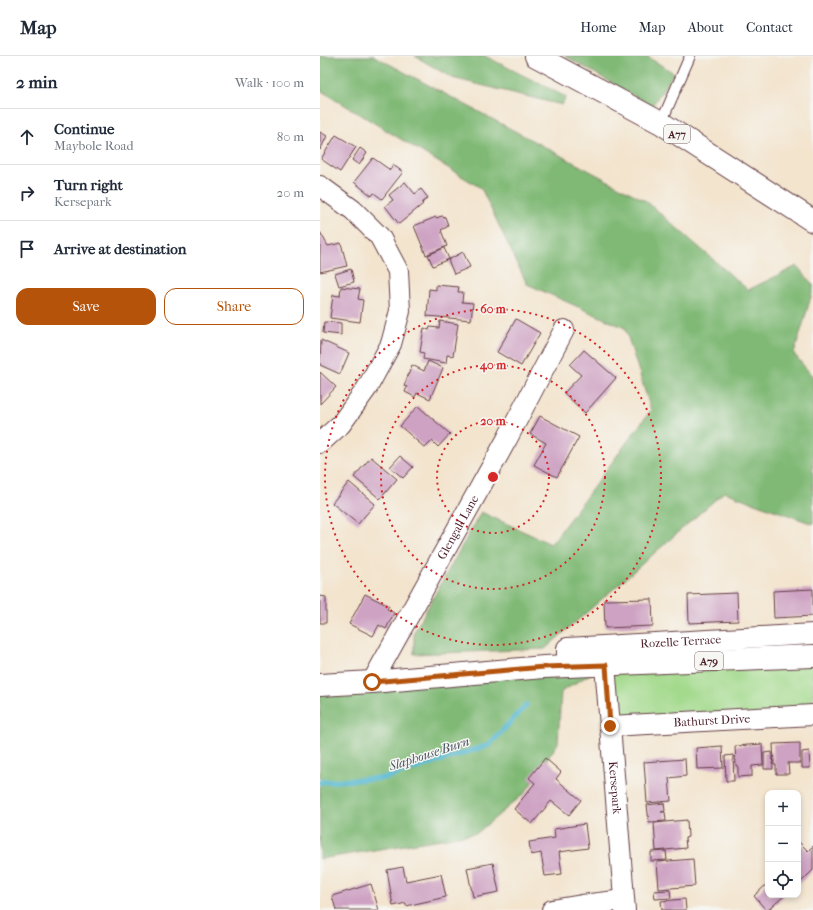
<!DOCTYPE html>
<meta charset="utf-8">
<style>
:root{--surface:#fff;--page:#f2f2f3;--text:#1f2937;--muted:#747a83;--line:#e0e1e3;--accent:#b45309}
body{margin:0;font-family:"IM FELL French Canon",serif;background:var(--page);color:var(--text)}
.controls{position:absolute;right:12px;bottom:12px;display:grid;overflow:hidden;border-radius:8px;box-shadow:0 2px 6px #0003}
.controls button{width:36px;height:36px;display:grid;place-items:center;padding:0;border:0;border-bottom:1px solid var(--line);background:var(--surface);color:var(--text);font:20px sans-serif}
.stop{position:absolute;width:12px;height:12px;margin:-9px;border:3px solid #b45309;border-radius:50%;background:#fff}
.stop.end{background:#b45309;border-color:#fff;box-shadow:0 1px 4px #0008}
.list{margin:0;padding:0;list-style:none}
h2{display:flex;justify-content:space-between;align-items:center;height:52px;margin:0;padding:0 16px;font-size:17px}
h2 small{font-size:13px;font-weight:400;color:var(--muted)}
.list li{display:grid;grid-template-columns:26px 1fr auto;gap:12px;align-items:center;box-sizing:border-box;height:56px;padding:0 16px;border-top:1px solid var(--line)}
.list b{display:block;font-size:15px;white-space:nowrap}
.list p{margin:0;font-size:13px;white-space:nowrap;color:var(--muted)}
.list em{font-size:13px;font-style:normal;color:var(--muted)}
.actions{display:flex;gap:8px;padding:12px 16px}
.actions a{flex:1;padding:9px 0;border:1px solid var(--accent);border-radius:12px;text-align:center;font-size:14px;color:var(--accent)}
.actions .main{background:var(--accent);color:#fff}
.icon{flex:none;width:22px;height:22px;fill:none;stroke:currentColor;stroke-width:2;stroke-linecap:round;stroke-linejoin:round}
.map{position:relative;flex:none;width:493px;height:854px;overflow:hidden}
header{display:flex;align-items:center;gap:24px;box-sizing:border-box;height:56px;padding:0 20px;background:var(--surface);border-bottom:1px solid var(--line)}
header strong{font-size:19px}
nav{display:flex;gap:22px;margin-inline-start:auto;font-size:14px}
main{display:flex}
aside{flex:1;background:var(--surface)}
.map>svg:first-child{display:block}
</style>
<header>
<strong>Map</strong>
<nav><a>Home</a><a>Map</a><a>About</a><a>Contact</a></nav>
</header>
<main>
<aside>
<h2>2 min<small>Walk · 100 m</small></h2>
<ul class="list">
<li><svg class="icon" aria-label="ahead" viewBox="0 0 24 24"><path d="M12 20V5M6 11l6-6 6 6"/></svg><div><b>Continue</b><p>Maybole Road</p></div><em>80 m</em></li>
<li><svg class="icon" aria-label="right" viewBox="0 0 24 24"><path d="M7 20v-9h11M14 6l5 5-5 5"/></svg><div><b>Turn right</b><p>Kersepark</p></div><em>20 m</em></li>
<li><svg class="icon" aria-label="arrive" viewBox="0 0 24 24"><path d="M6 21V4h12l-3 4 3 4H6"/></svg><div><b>Arrive at destination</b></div></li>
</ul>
<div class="actions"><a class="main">Save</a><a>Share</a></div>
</aside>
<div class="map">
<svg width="493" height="854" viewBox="0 0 493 854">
<rect width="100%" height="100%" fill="#f6f6f2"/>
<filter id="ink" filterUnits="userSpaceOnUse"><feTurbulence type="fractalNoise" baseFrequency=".025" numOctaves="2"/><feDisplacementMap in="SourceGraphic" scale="8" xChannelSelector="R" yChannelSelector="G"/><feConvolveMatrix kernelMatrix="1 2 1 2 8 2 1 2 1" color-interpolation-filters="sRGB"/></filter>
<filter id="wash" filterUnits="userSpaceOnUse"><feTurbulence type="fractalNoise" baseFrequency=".012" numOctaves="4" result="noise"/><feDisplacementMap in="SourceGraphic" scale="16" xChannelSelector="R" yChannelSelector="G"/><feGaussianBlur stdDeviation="0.9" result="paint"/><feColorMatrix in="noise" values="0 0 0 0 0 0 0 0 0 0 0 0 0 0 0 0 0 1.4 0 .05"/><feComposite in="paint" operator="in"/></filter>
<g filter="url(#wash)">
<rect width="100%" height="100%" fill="#f3e4ce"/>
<!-- green -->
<path fill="#a1d98a" stroke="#767c5a" d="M493,600V659L290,670L285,609Z"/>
<!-- forest -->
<g fill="#80b976" stroke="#656c50">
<path d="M0,0H54L326,145L428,234L477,210L493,229V234L474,298L493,321V468L404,436L225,593L94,598V576L161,456L231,488L331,354L305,272L207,228L161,132L0,34Z"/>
<path d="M95,0H165L246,41L242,49L132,22Z"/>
<path d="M245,0H326L354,17L332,50Z"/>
<path d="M285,609L241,636L238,687L205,737L157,777L0,803V628Z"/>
</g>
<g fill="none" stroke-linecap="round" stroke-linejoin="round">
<!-- stream -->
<path stroke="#50b6cf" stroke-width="5.5" d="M0,726L65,722L169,689L206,649"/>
</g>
<g id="blocks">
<!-- building -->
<g fill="#cea2c3">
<path d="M0,76L7,80L0,94Z"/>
<path d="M16,79L36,91L20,116L1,103Z"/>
<path d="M40,92L47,97L39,109L32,104Z"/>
<path d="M53,102L70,114L73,109L83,116L62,143L54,137L52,140L34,126Z"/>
<path d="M85,126L95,138L101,133L108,142L102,147L103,148L79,168L65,150L73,144L69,139Z"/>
<path d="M122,160L125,161L128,169L127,171L121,174L127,190L106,199L94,170L116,161V162Z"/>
<path d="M0,176L8,190L21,187L27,210L0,216Z"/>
<path d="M124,192L129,203L113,210L108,199Z"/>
<path d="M143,196L150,211L134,218L128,204Z"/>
<path d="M31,213L34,226L19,230L15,218Z"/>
<path d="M116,229L139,231L138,236H143L142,246L153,247L151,264L107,260L109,233L116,234Z"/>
<path d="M21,231L40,233L38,243L43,244L40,266L10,262L13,239L20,240Z"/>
<path d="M196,263L220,277L201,310L177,296Z"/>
<path d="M120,265L138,268L133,300L127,299L126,307L103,303L104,297L100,296L104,272L109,274L110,271L119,272Z"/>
<path d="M4,266L21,267V279L3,277Z"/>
<path d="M1,284L29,297L20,318L0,309Z"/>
<path d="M264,294L296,322L265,357L244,337L261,319L250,309Z"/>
<path d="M108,305L123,312L110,343L97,337L95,341L85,336L87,331L84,330L92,309L104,315Z"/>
<path d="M0,316L16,331L0,348Z"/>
<path d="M98,350L130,378L118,391L112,385L105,392L80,370Z"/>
<path d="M220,360L259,381L237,421L214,409L226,387L210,378Z"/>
<path d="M80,400L93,411L83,422L70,411Z"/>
<path d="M51,401L77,423L60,443L34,421Z"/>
<path d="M29,426L55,448L38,468L12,447Z"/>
<path d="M493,533V560L454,562L453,535Z"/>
<path d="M417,537L418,565L369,567L368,539Z"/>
<path d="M45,538L69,550L67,553L74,557L66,573L59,569L53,580L29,568Z"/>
<path d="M0,540L6,541V567H0Z"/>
<path d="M332,543L333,570L285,572L284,544Z"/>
<path d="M480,687V707H468L469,718H456V709H454L453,688Z"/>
<path d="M442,688L443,709L432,710V720L418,721V710H416L415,690Z"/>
<path d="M402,690L403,712L377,713L376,692Z"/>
<path d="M489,695L490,712H482V696Z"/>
<path d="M452,696L453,713H444V697Z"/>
<path d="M413,699L414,725H406L405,700Z"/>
<path d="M225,702L241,716L236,723L261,744L249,759L231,745L212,768L194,753L215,727L209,722Z"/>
<path d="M365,703L366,720L349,722L351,745L327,747L324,706Z"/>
<path d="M344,747L345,755L341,756H345L346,765L329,766L327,749Z"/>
<path d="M367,764L368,781L365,782L366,792L336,795L334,767Z"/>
<path d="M265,768L268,792L239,796L242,818L225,820L221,797L211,799L209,786L235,782L234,773Z"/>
<path d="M478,785L488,795L493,790V814L480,827L478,825Z"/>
<path d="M346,795L347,804L331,805V796Z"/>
<path d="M373,803L375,830L339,833L337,806Z"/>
<path d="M173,807L179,836L153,841L147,812Z"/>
<path d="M83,811L86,825L121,818L126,841L86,850V847L73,850L67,814Z"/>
<path d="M448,827V839H465L448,854H446L434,840Z"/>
<path d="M51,828L59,854H16L12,840Z"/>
<path d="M350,834L351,842L335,843L334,835Z"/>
<path d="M365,843L366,854H342L341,845Z"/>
</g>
</g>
</g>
<g filter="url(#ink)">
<use href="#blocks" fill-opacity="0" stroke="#633d43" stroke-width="1"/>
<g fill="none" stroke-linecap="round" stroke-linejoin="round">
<!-- lane casing -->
<g stroke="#633d43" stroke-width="12">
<path id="lane" d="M341,67L370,0"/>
</g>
<!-- street casing -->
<g stroke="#633d43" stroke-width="22">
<g id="street">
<path d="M0,130L33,154L60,181L78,215L80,255L71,288L47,332L21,368L0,387"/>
<path id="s1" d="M285,609L305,854"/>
<path id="s2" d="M247,611V592L493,578"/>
<path id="s3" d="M52,626L187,383L244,274"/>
<path id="s4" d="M290,670L493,659"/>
<path d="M232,854L262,849L304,844"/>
</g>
</g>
<!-- primary casing -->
<g stroke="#633d43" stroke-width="24">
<path id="primary" d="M0,629L52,626L224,611L493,600"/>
</g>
<!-- highway casing -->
<g stroke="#633d43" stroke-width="24">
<path id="highway" d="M216,0L341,67L493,165"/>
</g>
<!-- lane -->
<use href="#lane" stroke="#fff" stroke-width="10"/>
<!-- street -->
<use href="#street" stroke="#fff" stroke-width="20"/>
<!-- primary -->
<use href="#primary" stroke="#fff" stroke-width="22"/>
<!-- highway -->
<use href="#highway" stroke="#fff" stroke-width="22"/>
</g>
</g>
<g fill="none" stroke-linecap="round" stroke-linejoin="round" filter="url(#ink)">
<!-- route -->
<path stroke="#b45309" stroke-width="5" d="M52,626L224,611L286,609L290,670"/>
</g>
<!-- distance rings -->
<g fill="none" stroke="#d62828" stroke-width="2" stroke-dasharray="2 4">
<circle cx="173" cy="421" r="56"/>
<circle cx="173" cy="421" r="112"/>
<circle cx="173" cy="421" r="168"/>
</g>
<g text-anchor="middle" stroke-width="3" stroke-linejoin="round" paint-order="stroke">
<!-- shield labels -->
<g fill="#f6f6f2" stroke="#7e6067" stroke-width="1">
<rect x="344" y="69" width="26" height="18" rx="3"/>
<rect x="375" y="596" width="28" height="18" rx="3"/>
</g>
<g font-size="11" font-weight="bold" fill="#4a1f2b">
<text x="357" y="82">A77</text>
<text x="389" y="609">A79</text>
</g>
<!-- street labels -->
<g font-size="12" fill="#4a1f2b" stroke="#f6f6f2">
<text dy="4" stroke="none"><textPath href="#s3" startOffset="177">Glengall Lane</textPath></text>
<text dy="4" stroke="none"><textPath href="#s2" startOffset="133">Rozelle Terrace</textPath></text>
<text dy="4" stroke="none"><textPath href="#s4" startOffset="102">Bathurst Drive</textPath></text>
<text dy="4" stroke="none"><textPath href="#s1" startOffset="123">Kersepark</textPath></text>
</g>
<!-- water labels -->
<g font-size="13" font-style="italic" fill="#4c5464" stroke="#f6f6f2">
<text transform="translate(109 697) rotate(-18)" y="5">Slaphouse Burn</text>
</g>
</g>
<circle cx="173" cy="421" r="6" fill="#d62828" stroke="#f6f6f2" stroke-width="2"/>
<g font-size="12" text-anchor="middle" font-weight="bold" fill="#d62828" stroke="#f6f6f2" stroke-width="3" stroke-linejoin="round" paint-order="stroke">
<text x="173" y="257">60 m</text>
<text x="173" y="313">40 m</text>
<text x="173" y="369">20 m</text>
</g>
</svg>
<div class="controls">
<button>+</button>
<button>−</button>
<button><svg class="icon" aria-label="locate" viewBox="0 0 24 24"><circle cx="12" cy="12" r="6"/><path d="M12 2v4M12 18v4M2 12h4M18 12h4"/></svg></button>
</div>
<div class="stop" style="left:52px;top:626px"></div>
<div class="stop end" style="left:290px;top:670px"></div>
</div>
</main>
